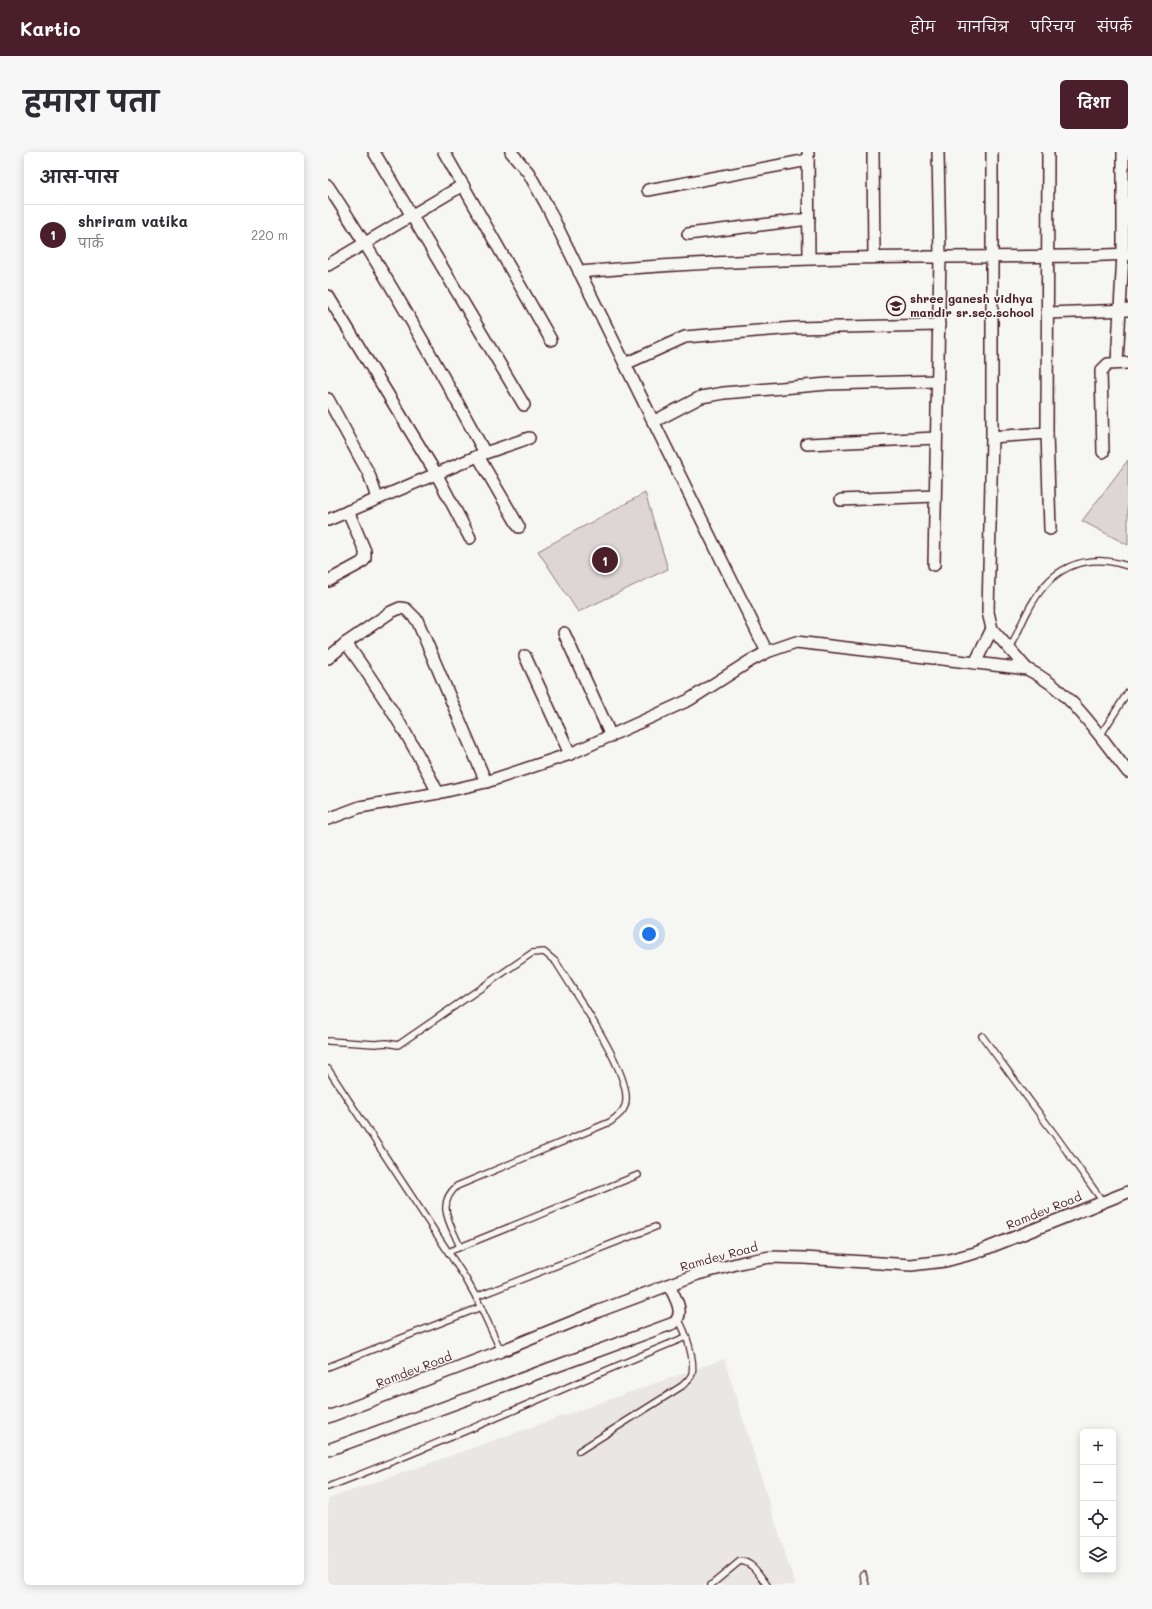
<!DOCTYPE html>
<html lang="hi">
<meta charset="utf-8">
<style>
:root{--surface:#fff;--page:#f7f7f7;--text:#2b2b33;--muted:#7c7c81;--line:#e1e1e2;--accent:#4a1f2b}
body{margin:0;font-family:Mali,"Playpen Sans Deva",sans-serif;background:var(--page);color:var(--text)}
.controls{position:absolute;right:12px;bottom:12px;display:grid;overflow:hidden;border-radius:6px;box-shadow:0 2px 10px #0003}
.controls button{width:36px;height:36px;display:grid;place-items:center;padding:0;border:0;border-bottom:1px solid var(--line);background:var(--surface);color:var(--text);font:20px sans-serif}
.you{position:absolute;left:321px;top:782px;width:14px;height:14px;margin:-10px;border:3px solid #fff;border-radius:50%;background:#1a73e8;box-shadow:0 0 0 6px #1a73e833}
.badge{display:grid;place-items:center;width:26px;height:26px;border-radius:50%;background:var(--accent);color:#fff;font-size:13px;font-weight:700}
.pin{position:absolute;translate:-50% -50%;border:2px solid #fff;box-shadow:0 1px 4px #0006}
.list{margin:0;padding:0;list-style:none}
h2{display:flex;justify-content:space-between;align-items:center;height:52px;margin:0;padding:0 16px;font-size:17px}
h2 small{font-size:13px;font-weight:400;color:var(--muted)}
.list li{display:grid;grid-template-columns:26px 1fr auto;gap:12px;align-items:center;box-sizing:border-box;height:60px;padding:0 16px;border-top:1px solid var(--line)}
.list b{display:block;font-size:15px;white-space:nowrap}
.list p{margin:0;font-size:13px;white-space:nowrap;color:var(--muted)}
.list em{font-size:13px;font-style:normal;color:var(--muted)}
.icon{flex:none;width:22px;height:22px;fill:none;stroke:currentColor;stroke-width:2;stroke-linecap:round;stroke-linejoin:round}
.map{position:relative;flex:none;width:800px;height:1433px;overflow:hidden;border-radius:6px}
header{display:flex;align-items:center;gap:24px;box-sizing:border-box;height:56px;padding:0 20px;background:var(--accent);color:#fff}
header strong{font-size:19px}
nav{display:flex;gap:22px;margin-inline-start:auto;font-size:14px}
.intro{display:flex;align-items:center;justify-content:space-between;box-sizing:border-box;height:96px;padding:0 24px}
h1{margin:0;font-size:28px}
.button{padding:10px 18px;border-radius:6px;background:var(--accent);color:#fff;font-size:14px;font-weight:700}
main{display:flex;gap:24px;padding:0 24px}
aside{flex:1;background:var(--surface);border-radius:6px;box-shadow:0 2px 10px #0003}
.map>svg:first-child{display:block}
</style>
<header>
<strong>Kartio</strong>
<nav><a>होम</a><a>मानचित्र</a><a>परिचय</a><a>संपर्क</a></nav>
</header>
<div class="intro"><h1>हमारा पता</h1><a class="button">दिशा</a></div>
<main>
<aside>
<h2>आस-पास<small></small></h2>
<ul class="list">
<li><span class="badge">1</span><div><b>shriram vatika</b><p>पार्क</p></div><em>220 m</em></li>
</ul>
</aside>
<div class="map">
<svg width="800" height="1433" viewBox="0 0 800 1433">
<rect width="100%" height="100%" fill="#f6f6f2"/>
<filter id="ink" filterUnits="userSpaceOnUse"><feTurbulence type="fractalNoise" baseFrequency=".025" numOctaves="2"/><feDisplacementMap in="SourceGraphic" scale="8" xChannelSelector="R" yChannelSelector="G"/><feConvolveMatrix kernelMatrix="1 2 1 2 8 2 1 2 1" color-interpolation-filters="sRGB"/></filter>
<g filter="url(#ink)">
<!-- built -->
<path fill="#e9e6e3" d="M396,1207L467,1433H0V1347Z"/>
<!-- green -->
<g fill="#ddd6d5" stroke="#947a80">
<path d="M800,308V393L754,369Z"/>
<path d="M317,341L340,417L250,460L210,399Z"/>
</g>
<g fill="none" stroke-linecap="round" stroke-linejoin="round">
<!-- service casing -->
<g stroke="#4a1f2b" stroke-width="8">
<g id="service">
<path d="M682,498C701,454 719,406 776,409C784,409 792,412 800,414"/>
<path d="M772,584L800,540"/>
<path d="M654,884L730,987L775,1050"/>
<path d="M0,889L47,892L58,891L70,893L204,801L216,800L228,810C245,838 301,918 298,948C298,958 290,964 282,970L129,1034C107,1053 123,1072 132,1095"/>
<path d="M0,917L138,1127L148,1145L173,1199"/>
<path d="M120,1100L310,1023"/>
<path d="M148,1145L327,1075"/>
<path d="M0,1215L153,1155"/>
<path d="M251,1299L354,1234C358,1230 362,1227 364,1222C367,1208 358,1179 350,1167"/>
<path d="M0,1335C121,1289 238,1234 358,1185"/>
<path d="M535,1422L538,1433"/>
<path d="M383,1433L412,1409C425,1410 431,1423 439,1433"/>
</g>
</g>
<!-- minor casing -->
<g stroke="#4a1f2b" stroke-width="14">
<g id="minor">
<path d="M46,0L196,253"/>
<path d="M116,0L223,188"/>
<path d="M183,0L200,20L218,52L439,500"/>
<path d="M545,0L546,105"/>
<path d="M664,0V285L660,460L664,477L699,517"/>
<path d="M720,0L719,281L722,377"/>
<path d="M480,1L481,106"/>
<path d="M0,34C57,120 108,210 157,301"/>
<path d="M320,38L480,8"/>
<path d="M360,82L481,67"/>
<path d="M0,113L135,33"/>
<path d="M251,120C365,110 478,106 592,105C661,104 731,106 800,102"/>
<path d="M0,144L109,323L142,386"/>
<path d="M719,161L800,158"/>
<path d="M789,211L795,102V0"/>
<path d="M297,212L357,185L466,176L611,173"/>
<path d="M0,247L41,322L49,346"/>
<path d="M325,270L373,245L396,241L500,232L610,229"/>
<path d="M664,285L719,281"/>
<path d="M479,292L608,286"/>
<path d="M775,300L773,219L780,212L800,211"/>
<path d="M150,304L191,375"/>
<path d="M513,348L607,344"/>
<path d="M0,368L157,301L201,286"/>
<path d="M606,413L612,105L610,0"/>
<path d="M0,429L33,411L37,407V399L20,359"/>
<path d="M236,481L283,584"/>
<path d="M18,491C53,539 84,588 110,641"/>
<path d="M197,504L242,602"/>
<path d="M0,506L18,491L63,460L72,456L78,457L89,468L158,630"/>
<path d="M647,511L664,477"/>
<path d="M0,667L32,655L110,641L158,630L242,602L361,548L422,509L439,500L468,490L699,517C743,538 770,583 800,620"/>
<path d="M0,1265L173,1199L271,1159L370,1122L416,1110L442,1105L476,1106L583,1113L617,1109L647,1101L800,1040"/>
<path d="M0,1298L346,1171C358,1161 346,1144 341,1133"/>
</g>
</g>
<!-- service -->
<use href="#service" stroke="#f6f6f2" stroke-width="5.5"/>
<!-- minor -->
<use href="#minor" stroke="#f6f6f2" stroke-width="11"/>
</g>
</g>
<!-- icons -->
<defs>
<g id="school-ring" transform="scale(1)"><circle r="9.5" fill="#f6f6f2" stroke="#4a1f2b" stroke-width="1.5"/><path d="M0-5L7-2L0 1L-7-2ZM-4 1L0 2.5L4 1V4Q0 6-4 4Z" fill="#4a1f2b"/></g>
</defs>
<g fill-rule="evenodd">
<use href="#school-ring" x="568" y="154"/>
</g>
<g text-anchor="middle" stroke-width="3" stroke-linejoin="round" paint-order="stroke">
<!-- poi labels -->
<g font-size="12" font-weight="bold" fill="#4a1f2b" stroke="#f6f6f2" text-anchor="start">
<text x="582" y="151">shree ganesh vidhya<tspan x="582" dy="14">mandir sr.sec.school</tspan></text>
</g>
<!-- street labels -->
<g font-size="12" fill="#4a1f2b" stroke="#f6f6f2">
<text transform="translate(716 1059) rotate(-22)" y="4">Ramdev Road</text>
<text transform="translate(391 1105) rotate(-15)" y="4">Ramdev Road</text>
<text transform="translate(86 1218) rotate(-21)" y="4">Ramdev Road</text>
</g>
</g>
</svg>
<div class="controls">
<button>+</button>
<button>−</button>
<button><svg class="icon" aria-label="locate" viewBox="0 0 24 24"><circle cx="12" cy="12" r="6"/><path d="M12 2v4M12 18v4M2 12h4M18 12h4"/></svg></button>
<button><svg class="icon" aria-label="layers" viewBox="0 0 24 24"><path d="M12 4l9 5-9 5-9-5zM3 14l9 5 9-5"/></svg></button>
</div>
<div class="you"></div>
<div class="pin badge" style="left:277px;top:408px">1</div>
</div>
</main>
